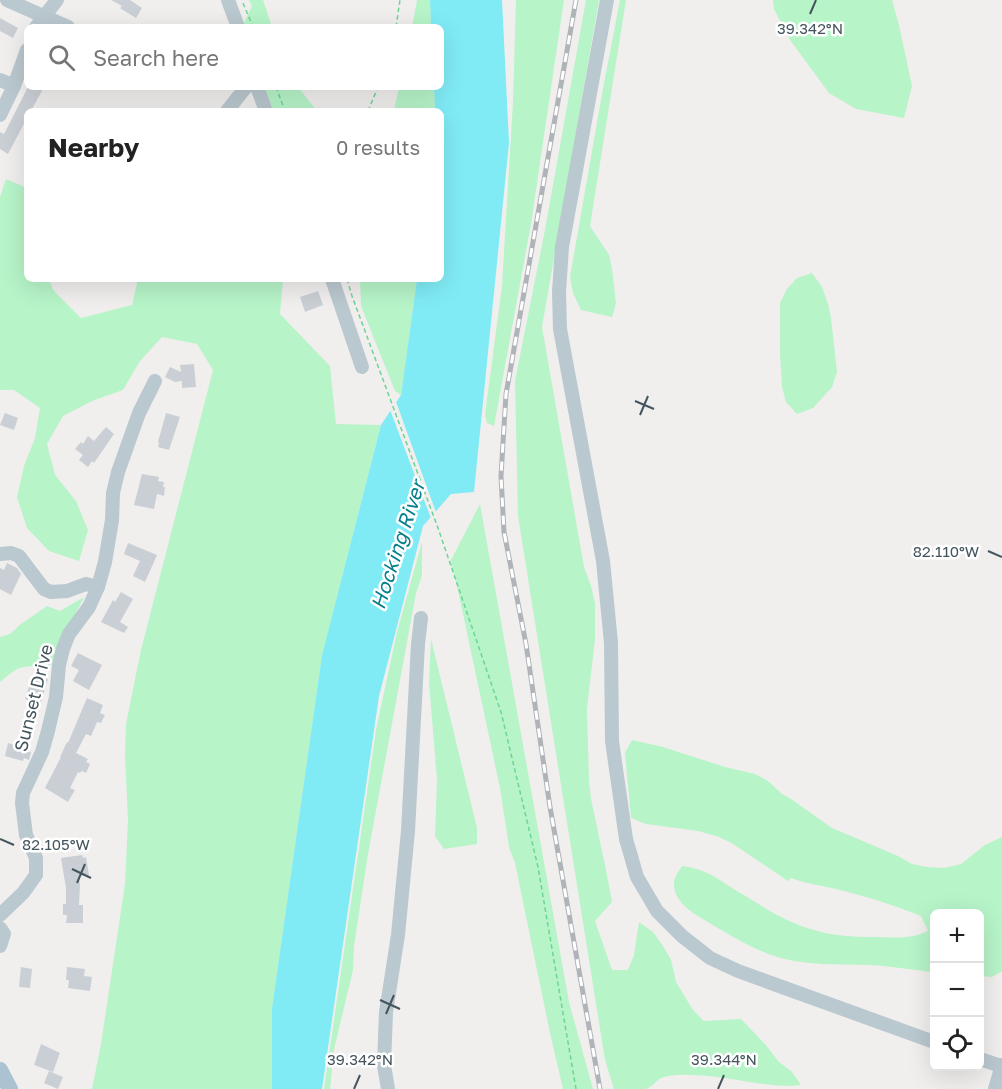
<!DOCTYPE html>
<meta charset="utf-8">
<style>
:root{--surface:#fff;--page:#f2f2f2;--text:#222;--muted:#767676;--line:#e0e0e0}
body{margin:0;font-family:"Golos Text",sans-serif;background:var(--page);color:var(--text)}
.controls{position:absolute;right:18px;bottom:18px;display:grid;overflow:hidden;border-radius:9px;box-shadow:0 6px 24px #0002}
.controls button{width:54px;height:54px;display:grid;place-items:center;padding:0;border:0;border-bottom:2px solid var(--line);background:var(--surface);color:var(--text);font:30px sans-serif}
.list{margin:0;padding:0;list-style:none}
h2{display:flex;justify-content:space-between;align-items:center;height:78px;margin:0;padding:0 24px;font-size:26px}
h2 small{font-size:20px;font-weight:400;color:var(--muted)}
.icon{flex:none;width:33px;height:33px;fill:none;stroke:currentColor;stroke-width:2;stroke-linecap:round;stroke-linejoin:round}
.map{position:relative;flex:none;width:1002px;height:1089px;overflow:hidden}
.search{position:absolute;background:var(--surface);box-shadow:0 6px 24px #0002;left:24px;top:24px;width:420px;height:66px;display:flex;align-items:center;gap:15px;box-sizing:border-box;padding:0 21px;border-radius:9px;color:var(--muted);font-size:22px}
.panel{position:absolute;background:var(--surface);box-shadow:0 6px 24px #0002;left:24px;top:108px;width:420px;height:174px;border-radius:9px}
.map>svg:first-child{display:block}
</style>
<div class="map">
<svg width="1002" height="1089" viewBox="0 0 1002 1089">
<rect width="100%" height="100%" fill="#f1eeee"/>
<!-- green -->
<g fill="#b7f4c8">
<path d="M249,0H263L272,27H242L252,6Z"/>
<path d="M417,0H430L431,27H412Z"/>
<path d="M516,0H564L531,224L494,426L487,423L485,415L502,286L513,102Z"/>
<path d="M586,0H599L542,327L584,567L591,586L595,603V639L587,709L589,781L591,799L606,870L612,902L595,921L612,970H628L634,955L639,922L653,932L663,946L671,960L676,982L693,1010L704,1021L741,1019L765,1044L779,1062L792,1072L801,1085C774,1089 736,1078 707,1076C694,1075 674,1073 661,1078C656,1081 652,1087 646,1089C640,1089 621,1089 614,1089L605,1060L518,516L515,381L545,230Z"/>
<path d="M620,0H626L590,226L609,255L612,269L616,303L612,317L581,310L573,293L570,277L602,94Z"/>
<path d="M773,0H892L899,25L912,86L904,118L856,109L829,93L790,40L774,9Z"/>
<path d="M264,87H298L317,111H274Z"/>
<path d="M399,87H434L435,111H394Z"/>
<path d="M6,179L27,188V279H49L53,290L81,318L132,305L138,279H283L280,314L330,366L336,424L381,425L322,655L272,1008V1089H92L101,1044L125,884L128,820L125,755L126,724L141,650L213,370L197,344L162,337L140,361L123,390L92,401L63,416L47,444L55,475L76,501L88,530L79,561L49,551L27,528L17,497L24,466L35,438L40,408L14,390H0V197Z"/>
<path d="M812,273L822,287L828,304L831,318L837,372L832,387L813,408L797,414L786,402L782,387L780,353V303L787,289L797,278Z"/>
<path d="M360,279H417L401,395L395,391L361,306Z"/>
<path d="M480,504L569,1002L593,1089H563L550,1033L515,863L509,847L500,788L456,581L450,562Z"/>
<path d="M422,542V575L416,593L368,854L354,946L353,970L334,1049L330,1089H324L376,730L397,632Z"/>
<path d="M84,597L48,669C25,663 18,666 0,682V637L10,634L21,624L47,606L60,611Z"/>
<path d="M431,639L477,828V844L444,849L435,836L437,780L429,682Z"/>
<path d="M632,740L663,747L725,767L755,774L768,781L782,794L791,799L832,828L898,856L912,864L927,867L944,868L961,864L985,845L1002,837V971L992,977L980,976V914H934V972C913,970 892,966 870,965C838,964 805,966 774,956C751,948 729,935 708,922C694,914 673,902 674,883C674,877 679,871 682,866C711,870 719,881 744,895C766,909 788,923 814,930C833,936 854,937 873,937C894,937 909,940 928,931L921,916C894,905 865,896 836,889C820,885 807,884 791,878L788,881L730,842L716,836L698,831L646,824L631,818L625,753Z"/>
</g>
<!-- water -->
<path fill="#80ebf5" d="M430,0H502L509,143L474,492L451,494L423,526L379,696L322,1089H272V1008L322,655L381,425L401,395L417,279H441V111H435L434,87H441V27H431Z"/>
<!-- pier -->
<path fill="#f1eeee" d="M395,399L437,515L432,521L389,407Z"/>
<!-- building -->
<g fill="#c9cfd4">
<path d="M111,0H130L142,8L136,18L120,8L122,6Z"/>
<path d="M0,18L18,28L13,38L0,31Z"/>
<path d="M28,87H44L31,111H27V118L8,154L0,149V132L4,134Z"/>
<path d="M318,291L323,305L305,312L300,297Z"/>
<path d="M194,364L196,387L182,388V381L175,382L165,377L170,367L181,372L180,365Z"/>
<path d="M5,413L18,418L14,430L0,425Z"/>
<path d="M166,413L180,417L169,450L158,447L159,442H158Z"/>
<path d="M106,427L114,434L94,463L92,461L88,467L79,460L83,455L75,449L81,442L83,444L88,436L94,441Z"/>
<path d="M142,474L159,477L158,481L164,482L163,487H165L164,496L157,494L154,509L134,505Z"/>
<path d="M128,543L157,555L145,582L133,576L140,561L124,554Z"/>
<path d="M7,563L17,568L21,574L11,595L0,589V568L4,570Z"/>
<path d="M121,592L133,599L120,622L128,627L124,633L101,622L113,600L115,602Z"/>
<path d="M78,653L102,665L89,690L73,681L79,670L71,666Z"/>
<path d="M38,676L48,679L38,712L27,709L30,701L25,699L32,678L37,680Z"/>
<path d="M87,698L103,705L100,713L105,715L101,723L97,722L91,736L86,734L76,753L88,759L86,762L90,764L86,773L82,771L80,773L78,772L70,788L75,790L68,802L45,788L61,757H60L67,742L68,743Z"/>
<path d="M17,739L29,742L26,751L31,752L29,760L24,758L23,761L5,756L8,743L15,745Z"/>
<path d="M82,855L83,858L86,857L89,875L79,876L80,885L79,905H83V923H66L67,915H63V904H66V888L61,858Z"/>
<path d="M21,967L32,969L30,988L19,987Z"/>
<path d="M67,967L85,969L84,976L92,977L90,991L68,988L69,980H66Z"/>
<path d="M41,1044L60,1053L53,1072L34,1065Z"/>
<path d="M49,1071L63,1077L58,1089L44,1083Z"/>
</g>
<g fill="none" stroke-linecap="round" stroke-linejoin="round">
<!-- path -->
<g stroke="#6cd595" stroke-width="1.5" stroke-dasharray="4.5 3" stroke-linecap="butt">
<path d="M243,3L253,27"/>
<path d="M396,27L400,0"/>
<path d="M276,87L285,111"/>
<path d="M368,111L378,87"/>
<path d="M347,279L352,296L438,528L501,712L538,867L576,1089"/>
</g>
<!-- minor -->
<g stroke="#bac8cf" stroke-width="14">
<path d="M7,0L68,27"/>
<path d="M228,0L238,27"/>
<path d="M607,0L562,247L559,292L560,329L603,561L611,643L612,741L626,839L637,877L657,911L682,936L710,958L738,971L934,1042"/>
<path d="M36,27L57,0"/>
<path d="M0,80L14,86"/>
<path d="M257,87L266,111"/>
<path d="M227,111L246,87"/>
<path d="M0,115L14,86L27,50"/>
<path d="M332,279L362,367"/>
<path d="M0,554L11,553L19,556L44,589L51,592L67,591L86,584L98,587"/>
<path d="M0,915L23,893L36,875V858L26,835L22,803L23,793L42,752L48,731L56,697L59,665L63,649L69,634L89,607L98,587L105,562L112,520L113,493L118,472L139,413L155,381"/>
<path d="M0,928L4,934L0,946"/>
<path d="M980,1059L1001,1066"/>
<path d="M388,1089L384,1065L386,1012L398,935L408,831L418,644L421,618"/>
<path d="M995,1089L1002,1065"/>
</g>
<!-- major -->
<path stroke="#abc2d0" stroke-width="16" d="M0,1070L10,1089"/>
<!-- rail casing -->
<g stroke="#b0b4b9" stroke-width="5">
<path id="rail" d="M576,0L506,394L501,476L504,532L526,644L550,807L600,1089"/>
</g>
<!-- rail -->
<use href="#rail" stroke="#fff" stroke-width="3" stroke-dasharray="9" stroke-linecap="butt"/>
</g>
<!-- ticks -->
<path fill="none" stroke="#44555e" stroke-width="2" d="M810,14L816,0M635,401L654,409M640,415L648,396M988,551L1002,557M0,839L14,845M72,869L91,878M77,883L85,864M380,1000L400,1009M386,1014L394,995M354,1089L360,1075M718,1089L724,1075"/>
<g text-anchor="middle" stroke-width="5" stroke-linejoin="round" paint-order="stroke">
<!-- street labels -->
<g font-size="18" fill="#44555e" stroke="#fff">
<text transform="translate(34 698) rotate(-76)" y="6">Sunset Drive</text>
</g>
<!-- water labels -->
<g font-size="20" font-style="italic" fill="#047f8c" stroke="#fff">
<text transform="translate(398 545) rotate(-72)" y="7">Hocking River</text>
</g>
</g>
<g font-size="15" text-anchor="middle" fill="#44555e" stroke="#fff" stroke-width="5" stroke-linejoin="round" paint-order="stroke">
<text x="810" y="34">39.342°N</text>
<text x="946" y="557">82.110°W</text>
<text x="56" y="850">82.105°W</text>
<text x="360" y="1065">39.342°N</text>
<text x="724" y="1065">39.344°N</text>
</g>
</svg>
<div class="controls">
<button>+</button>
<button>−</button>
<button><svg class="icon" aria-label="locate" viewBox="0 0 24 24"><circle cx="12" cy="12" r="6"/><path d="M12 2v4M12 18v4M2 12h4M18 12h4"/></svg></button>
</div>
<div class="search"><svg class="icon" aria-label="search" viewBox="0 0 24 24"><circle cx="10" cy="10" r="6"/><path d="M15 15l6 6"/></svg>Search here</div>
<section class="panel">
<h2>Nearby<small>0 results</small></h2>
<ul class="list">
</ul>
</section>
</div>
